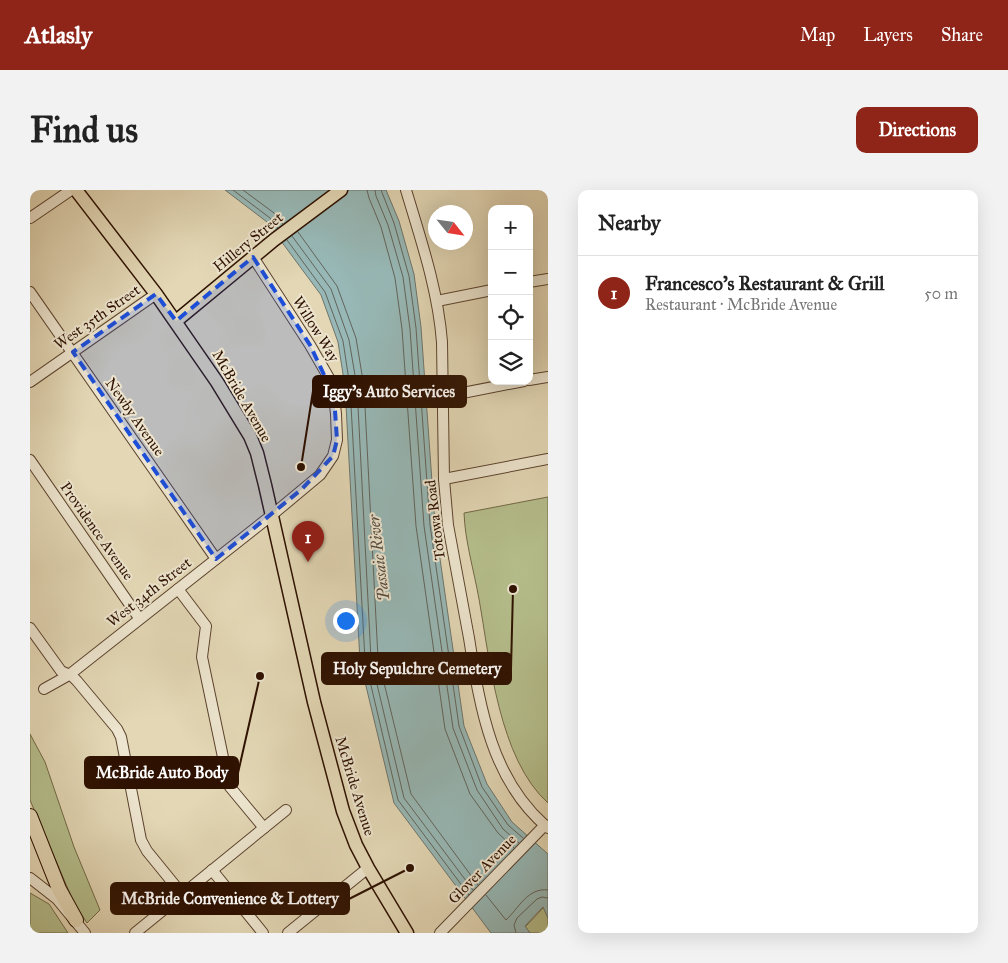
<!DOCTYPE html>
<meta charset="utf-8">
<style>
:root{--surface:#fff;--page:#f2f2f2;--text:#222;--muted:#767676;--line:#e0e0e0;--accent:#8f2418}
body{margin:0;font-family:"IM FELL Great Primer",serif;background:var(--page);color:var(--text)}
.controls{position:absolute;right:15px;top:15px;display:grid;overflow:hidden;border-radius:10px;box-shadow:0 5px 20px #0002}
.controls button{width:45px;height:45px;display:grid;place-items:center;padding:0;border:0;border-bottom:1px solid var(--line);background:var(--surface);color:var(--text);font:25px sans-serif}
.compass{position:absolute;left:398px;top:15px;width:45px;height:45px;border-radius:50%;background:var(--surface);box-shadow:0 5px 20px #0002;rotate:120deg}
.you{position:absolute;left:315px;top:430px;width:18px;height:18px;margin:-12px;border:4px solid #fff;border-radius:50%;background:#1a73e8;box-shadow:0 0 0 8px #1a73e833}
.badge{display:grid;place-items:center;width:32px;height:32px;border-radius:50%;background:var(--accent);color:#fff;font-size:16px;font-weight:700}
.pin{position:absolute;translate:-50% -41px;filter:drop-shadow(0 1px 2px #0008)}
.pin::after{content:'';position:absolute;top:26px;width:18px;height:15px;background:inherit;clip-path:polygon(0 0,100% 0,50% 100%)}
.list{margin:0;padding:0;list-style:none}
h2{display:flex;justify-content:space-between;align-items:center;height:65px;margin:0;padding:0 20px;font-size:21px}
h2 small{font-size:16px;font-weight:400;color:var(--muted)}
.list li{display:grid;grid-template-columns:32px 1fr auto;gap:15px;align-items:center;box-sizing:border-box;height:75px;padding:0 20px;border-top:1px solid var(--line)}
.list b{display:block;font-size:19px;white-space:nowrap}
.list p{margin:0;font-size:16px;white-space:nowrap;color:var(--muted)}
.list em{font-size:16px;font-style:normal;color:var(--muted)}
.icon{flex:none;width:28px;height:28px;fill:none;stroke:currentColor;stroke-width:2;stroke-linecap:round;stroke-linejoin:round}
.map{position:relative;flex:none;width:518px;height:743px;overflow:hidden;border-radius:10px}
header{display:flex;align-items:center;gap:30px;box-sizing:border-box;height:70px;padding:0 25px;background:var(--accent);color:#fff}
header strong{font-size:24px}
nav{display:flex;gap:28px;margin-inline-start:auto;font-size:18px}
.intro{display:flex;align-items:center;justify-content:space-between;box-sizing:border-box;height:120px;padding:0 30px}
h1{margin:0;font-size:35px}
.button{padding:12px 22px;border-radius:10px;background:var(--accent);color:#fff;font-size:18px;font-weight:700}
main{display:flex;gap:30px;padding:0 30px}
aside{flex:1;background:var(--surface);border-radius:10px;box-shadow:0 5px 20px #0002}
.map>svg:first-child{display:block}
</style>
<header>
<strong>Atlasly</strong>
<nav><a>Map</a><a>Layers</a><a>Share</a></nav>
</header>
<div class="intro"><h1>Find us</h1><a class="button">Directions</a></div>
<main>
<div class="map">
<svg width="518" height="743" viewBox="0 0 518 743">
<rect width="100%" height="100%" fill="#e3d7b5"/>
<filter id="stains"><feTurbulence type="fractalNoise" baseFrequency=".004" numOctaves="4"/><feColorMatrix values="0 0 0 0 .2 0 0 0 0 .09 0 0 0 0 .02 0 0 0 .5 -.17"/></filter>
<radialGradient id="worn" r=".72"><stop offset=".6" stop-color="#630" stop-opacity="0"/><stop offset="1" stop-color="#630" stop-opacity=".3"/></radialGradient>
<!-- green -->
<g fill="#b5be8c" stroke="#726846">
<path d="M518,307V613C469,569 460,471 449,409C444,381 435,351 434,323Z"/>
<path d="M0,544L15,572L44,657L70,720L57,733L44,713L0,610Z"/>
<path d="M0,703L19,714L38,743H0Z"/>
<path d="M514,717L518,728V743H500L495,737Z"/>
</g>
<!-- water -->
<path fill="#97b8b6" stroke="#6d756d" d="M195,0H356L369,31L384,84L391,137L405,334L434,536L457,594L482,632L518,664V728L513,717L495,736L500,743H461L364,613L330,471L315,197L308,152L291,105L237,32Z"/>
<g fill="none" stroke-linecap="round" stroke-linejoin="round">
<!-- shore -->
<g stroke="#62645b" stroke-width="1">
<path d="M203,0L240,28L248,38"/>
<path d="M213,0L244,23L253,34"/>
<path d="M337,0L339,8L351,37L365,88L372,139L386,336L415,539L440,604L468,643L484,658"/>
<path d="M345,0L346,6L358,35L373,87L380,139L394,336L423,538L447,600L473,639L489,653"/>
<path d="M351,0L364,33L379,86L386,138L400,335L429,536L452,597L478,635L493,648"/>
<path d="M268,42L307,96L326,148L334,197L348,468L381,604L448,695"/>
<path d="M262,46L301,99L319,150L327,197L341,469L374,608L443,700"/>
<path d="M257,50L295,102L313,151L320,197L335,470L368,610L439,705"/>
<path d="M456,705L476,730C488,719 498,697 518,700"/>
<path d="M486,743L484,735L487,728L507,709L512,707L518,708"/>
</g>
<!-- minor casing -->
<g stroke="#5b422d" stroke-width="12">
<g id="minor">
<path d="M376,0C391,50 408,100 412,152L414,289L418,335C425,373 432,410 439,448C450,517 461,590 518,638"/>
<path d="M0,28L41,0"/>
<path d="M499,92L518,89"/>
<path d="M0,102L186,369"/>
<path d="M407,111L462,100"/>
<path d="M499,190L518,187"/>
<path d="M0,192L126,104"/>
<path d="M412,207L494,191"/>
<path d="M0,270L109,428"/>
<path d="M414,289L518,269"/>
<path d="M148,399L176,436L172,467L198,591L200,597L234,638"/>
<path d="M0,438L31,481L42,486L47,491L87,539L91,547L111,650L117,661L152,704"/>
<path d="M14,499L39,485L242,325L290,285L303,266L307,250L306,224L304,206L299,188L280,155L223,67"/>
<path d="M182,680L233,743"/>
<path d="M0,688L27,709L55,743"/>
<path d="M105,743L256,620"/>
<path d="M258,743L338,678"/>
<path d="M410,743L515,635"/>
</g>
</g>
<!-- major casing -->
<g stroke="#2e1100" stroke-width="15">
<g id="major">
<path d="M46,0L126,104L187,192L220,246L227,263L235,295L284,512L313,621L326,655L338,678L377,743"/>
<path d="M146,131L244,50L311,0"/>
</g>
</g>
<!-- highway casing -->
<g stroke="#2e1100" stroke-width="16">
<path id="highway" d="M0,626L29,699L46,730"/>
</g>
<!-- minor -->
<use href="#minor" stroke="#ede5cf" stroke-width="10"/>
<!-- major -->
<use href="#major" stroke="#e3d7b5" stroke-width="12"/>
<!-- highway -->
<use href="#highway" stroke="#e3d7b5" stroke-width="14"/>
</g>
<!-- marked area -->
<path fill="#1d4ed8" fill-opacity="0.2" stroke="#1d4ed8" stroke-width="4" stroke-dasharray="10 6" stroke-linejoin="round" d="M223,67L280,155L304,206L307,250L303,266L272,299L186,369L43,162L126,104L146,131Z"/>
<g text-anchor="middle" stroke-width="4" stroke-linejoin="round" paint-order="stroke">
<!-- street labels -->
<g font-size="15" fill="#2e1100" stroke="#ede5cf">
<text transform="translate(218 52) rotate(-39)" y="5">Hillery Street</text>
<text transform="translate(67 127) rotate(-35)" y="5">West 35th Street</text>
<text transform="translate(286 139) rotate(58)" y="5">Willow Way</text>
<text transform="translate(212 206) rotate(60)" y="5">McBride Avenue</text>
<text transform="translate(105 227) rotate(55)" y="5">Newby Avenue</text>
<text transform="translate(405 330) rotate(-97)" y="5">Totowa Road</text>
<text transform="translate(67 341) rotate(55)" y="5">Providence Avenue</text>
<text transform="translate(119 402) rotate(-38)" y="5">West 34th Street</text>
<text transform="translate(325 596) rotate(73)" y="5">McBride Avenue</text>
<text transform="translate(452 679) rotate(-46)" y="5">Glover Avenue</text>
</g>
<!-- water labels -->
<g font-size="16" font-style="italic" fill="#534b40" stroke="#ede5cf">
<text transform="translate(348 368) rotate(-97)" y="6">Passaic River</text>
</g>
</g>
<!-- callouts -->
<path fill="none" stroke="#2e1100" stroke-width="2" d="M271 277L283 201M483 399L481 479M230 486L208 583M380 678L319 709"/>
<g fill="#2e1100" stroke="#ede5cf" stroke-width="2">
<circle cx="271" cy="277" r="5"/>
<circle cx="483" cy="399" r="5"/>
<circle cx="230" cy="486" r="5"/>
<circle cx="380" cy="678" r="5"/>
</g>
<g fill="#2e1100" stroke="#2e1100" stroke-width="2">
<rect x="283" y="186" width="153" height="31" rx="5"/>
<rect x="292" y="463" width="189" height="31" rx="5"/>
<rect x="55" y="567" width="153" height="31" rx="5"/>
<rect x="81" y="693" width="238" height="31" rx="5"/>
</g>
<g font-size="16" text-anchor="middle" font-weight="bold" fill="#fff">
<text x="359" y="207">Iggy's Auto Services</text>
<text x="387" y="484">Holy Sepulchre Cemetery</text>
<text x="132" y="588">McBride Auto Body</text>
<text x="200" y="714">McBride Convenience &amp; Lottery</text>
</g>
<rect width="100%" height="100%" filter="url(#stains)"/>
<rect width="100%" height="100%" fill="url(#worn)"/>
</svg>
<div class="controls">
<button>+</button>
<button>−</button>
<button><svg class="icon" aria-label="locate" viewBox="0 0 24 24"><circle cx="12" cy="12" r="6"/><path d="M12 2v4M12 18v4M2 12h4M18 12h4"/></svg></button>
<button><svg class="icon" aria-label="layers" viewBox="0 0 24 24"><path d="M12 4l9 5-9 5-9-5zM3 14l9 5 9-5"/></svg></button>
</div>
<svg class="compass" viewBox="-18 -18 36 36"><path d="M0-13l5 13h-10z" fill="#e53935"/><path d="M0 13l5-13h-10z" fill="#767676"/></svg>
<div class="you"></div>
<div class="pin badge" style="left:278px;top:372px">1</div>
</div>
<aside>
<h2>Nearby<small></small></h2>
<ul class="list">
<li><span class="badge">1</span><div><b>Francesco's Restaurant &amp; Grill</b><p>Restaurant · McBride Avenue</p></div><em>50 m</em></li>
</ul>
</aside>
</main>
